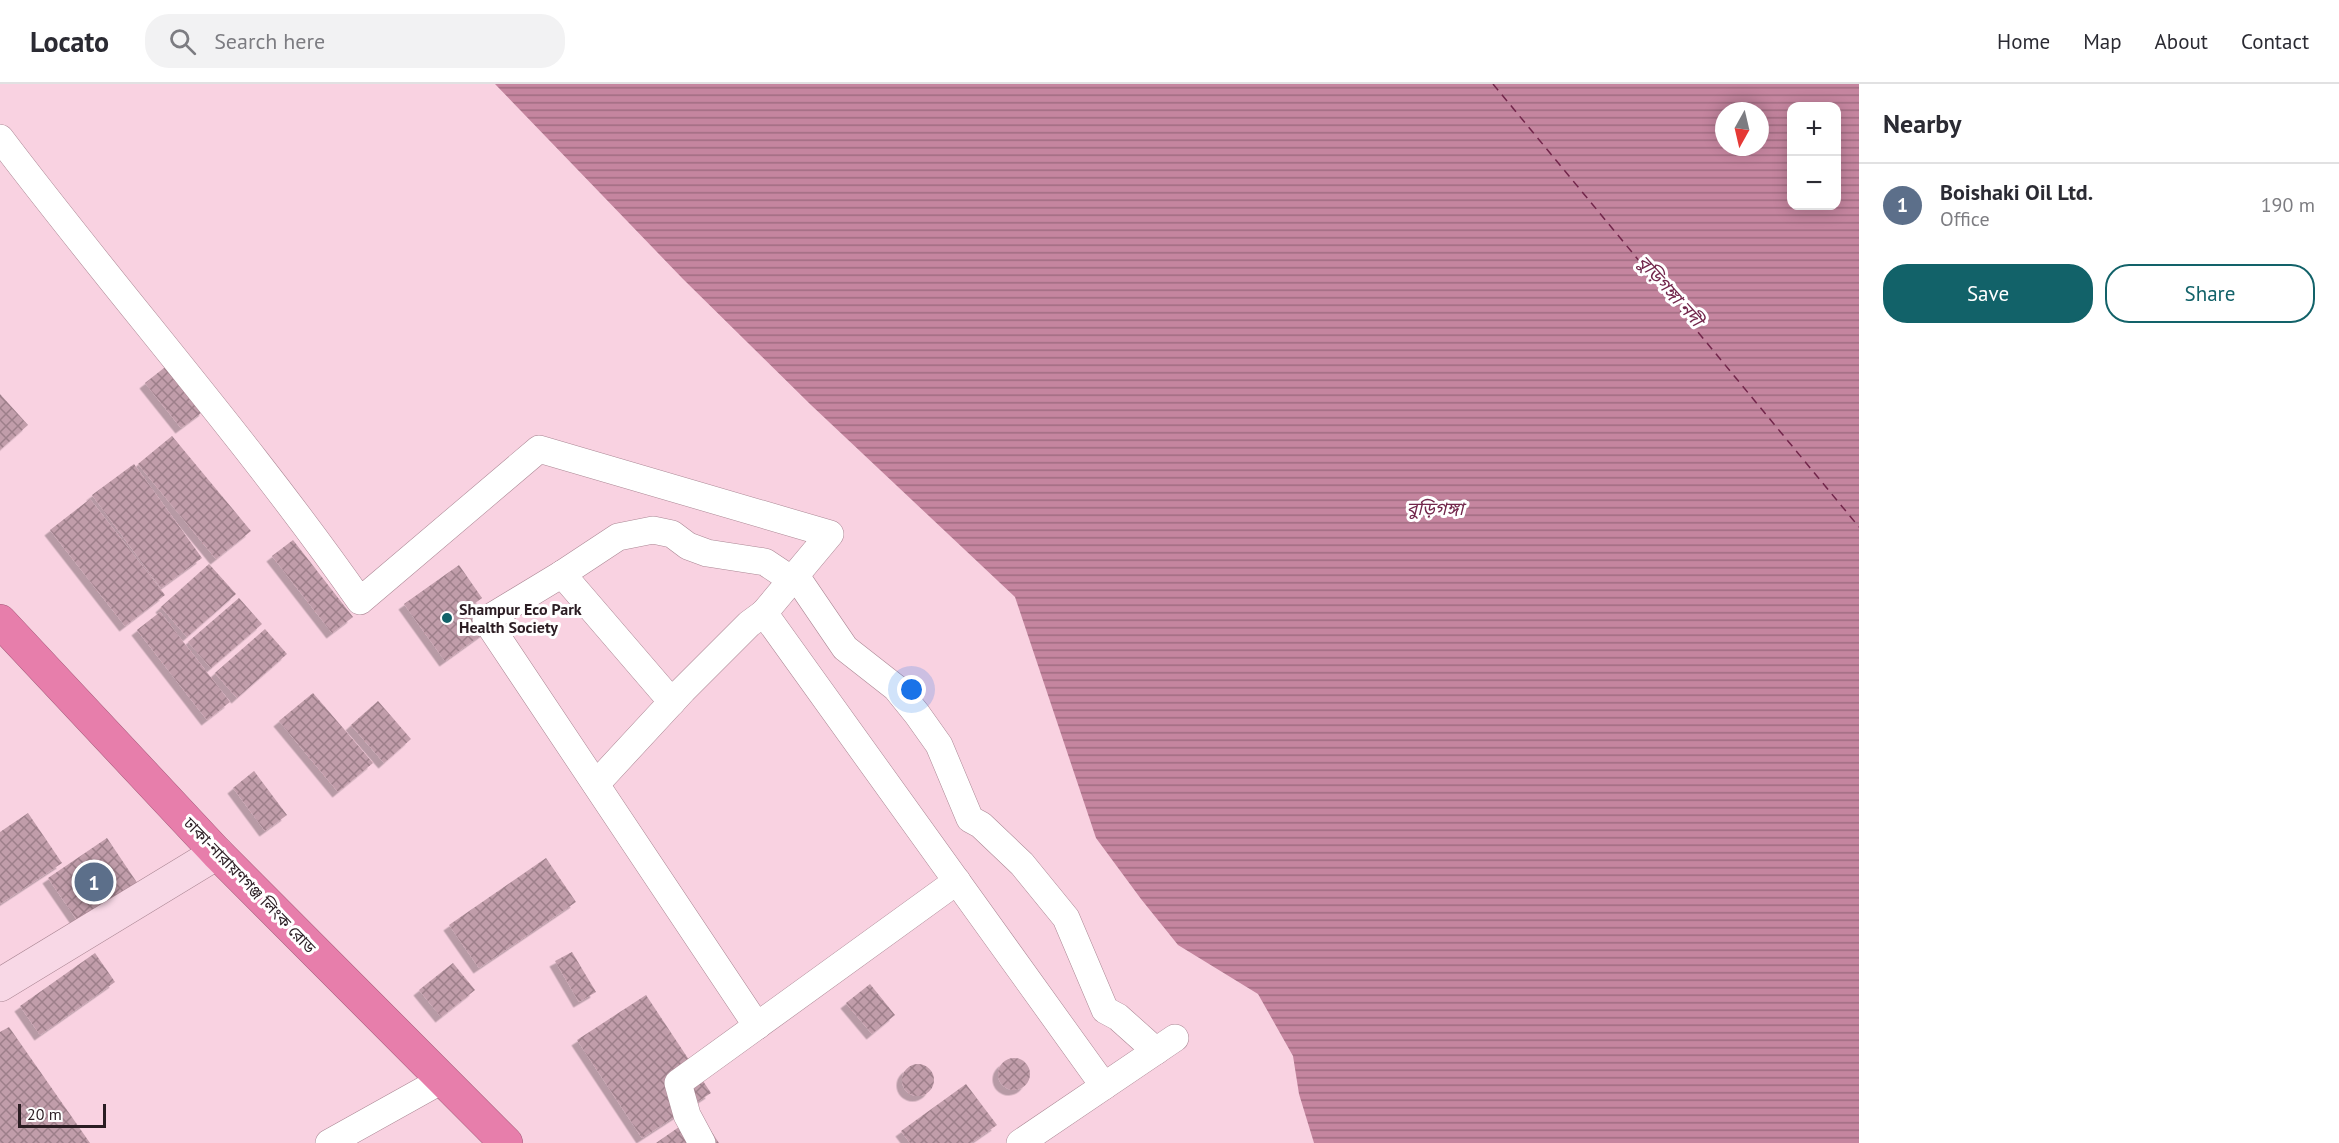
<!DOCTYPE html>
<meta charset="utf-8">
<style>
:root{--surface:#fff;--page:#f2f2f3;--text:#2b2b33;--muted:#7c7c81;--line:#e1e1e2;--accent:#126269}
body{margin:0;font-family:"PT Sans","Noto Sans Bengali",sans-serif;background:var(--page);color:var(--text)}
.controls{position:absolute;right:18px;top:18px;display:grid;overflow:hidden;border-radius:12px;box-shadow:0 3px 15px #0003}
.controls button{width:54px;height:54px;display:grid;place-items:center;padding:0;border:0;border-bottom:2px solid var(--line);background:var(--surface);color:var(--text);font:30px sans-serif}
.compass{position:absolute;left:1715px;top:18px;width:54px;height:54px;border-radius:50%;background:var(--surface);box-shadow:0 3px 15px #0003;rotate:188deg}
.scale{position:absolute;left:18px;bottom:15px;width:88px;box-sizing:border-box;padding-left:6px;border:3px solid #2b1d23;border-top:0;font-size:16px;line-height:21px;white-space:nowrap;color:#2b1d23;-webkit-text-stroke:4px #fff;paint-order:stroke}
.you{position:absolute;left:912px;top:606px;width:21px;height:21px;margin:-15px;border:4px solid #fff;border-radius:50%;background:#1a73e8;box-shadow:0 0 0 9px #1a73e833}
.badge{display:grid;place-items:center;width:39px;height:39px;border-radius:50%;background:var(--accent);color:#fff;font-size:20px;font-weight:700}
.pin{position:absolute;translate:-50% -50%;border:3px solid #fff;box-shadow:0 2px 6px #0006}
.list{margin:0;padding:0;list-style:none}
h2{display:flex;justify-content:space-between;align-items:center;height:78px;margin:0;padding:0 24px;font-size:26px}
h2 small{font-size:20px;font-weight:400;color:var(--muted)}
.list li{display:grid;grid-template-columns:39px 1fr auto;gap:18px;align-items:center;box-sizing:border-box;height:84px;padding:0 24px;border-top:2px solid var(--line)}
.list b{display:block;font-size:22px;white-space:nowrap}
.list p{margin:0;font-size:20px;white-space:nowrap;color:var(--muted)}
.list em{font-size:20px;font-style:normal;color:var(--muted)}
.actions{display:flex;gap:12px;padding:18px 24px}
.actions a{flex:1;padding:14px 0;border:2px solid var(--accent);border-radius:24px;text-align:center;font-size:21px;color:var(--accent)}
.actions .main{background:var(--accent);color:#fff}
.icon{flex:none;width:33px;height:33px;fill:none;stroke:currentColor;stroke-width:2;stroke-linecap:round;stroke-linejoin:round}
.map{position:relative;flex:none;width:1859px;height:1059px;overflow:hidden}
header{display:flex;align-items:center;gap:36px;box-sizing:border-box;height:84px;padding:0 30px;background:var(--surface);border-bottom:2px solid var(--line)}
header strong{font-size:28px}
nav{display:flex;gap:33px;margin-inline-start:auto;font-size:21px}
.search{width:420px;height:54px;background:var(--page);display:flex;align-items:center;gap:15px;box-sizing:border-box;padding:0 21px;border-radius:24px;color:var(--muted);font-size:22px}
main{display:flex}
aside{flex:1;background:var(--surface)}
.map>svg:first-child{display:block}
</style>
<header>
<strong>Locato</strong>
<div class="search"><svg class="icon" aria-label="search" viewBox="0 0 24 24"><circle cx="10" cy="10" r="6"/><path d="M15 15l6 6"/></svg>Search here</div>
<nav><a>Home</a><a>Map</a><a>About</a><a>Contact</a></nav>
</header>
<main>
<div class="map">
<svg width="1859" height="1059" viewBox="0 0 1859 1059">
<defs>
<pattern id="water-rules" width="6" height="5" patternUnits="userSpaceOnUse" patternTransform="scale(1.5)"><rect width="6" height="5" fill="#c5859f"/><path d="M0 2.5h6" fill="none" stroke="#a06c81"/></pattern>
<pattern id="building-cross-hatch" width="8" height="8" patternUnits="userSpaceOnUse" patternTransform="scale(1.5)"><rect width="8" height="8" fill="#c19daa"/><path d="M0 0l8 8M0 8l8-8" fill="none" stroke="#9d7f8a"/></pattern>
<filter id="shadow"><feDropShadow dx="-5.5" dy="5.5" stdDeviation="0" flood-color="#0004"/></filter>
</defs>
<rect width="100%" height="100%" fill="#f9d2e1"/>
<!-- water -->
<path fill="url(#water-rules)" fill-rule="evenodd" d="M495,0H1859V1059H1314L1299,1010L1293,972L1258,910L1178,861L1141,815L1096,754L1015,513L811,321L683,195ZM1792,22H1836V122H1792ZM1724,27H1760V63H1724Z"/>
<g fill="none" stroke-linecap="round" stroke-linejoin="round">
<!-- ferry -->
<path stroke="#72264b" stroke-width="1.5" stroke-dasharray="8 6" stroke-linecap="butt" d="M1493,0L1859,443"/>
</g>
<!-- building -->
<g fill="url(#building-cross-hatch)" filter="url(#shadow)">
<path d="M169,280L205,326L181,344L145,299Z"/>
<path d="M0,310L28,341L0,366Z"/>
<path d="M172,352L251,447L216,475L138,380Z"/>
<path d="M134,380L202,474L161,504L92,411Z"/>
<path d="M90,415L165,511L125,542L50,446Z"/>
<path d="M293,456L353,533L332,549L272,472Z"/>
<path d="M209,480L236,510L187,553L161,523Z"/>
<path d="M459,481L482,514L471,522L488,546L445,577L404,520Z"/>
<path d="M239,514L262,540L211,584L188,558Z"/>
<path d="M160,528L230,618L207,636L137,546Z"/>
<path d="M265,545L287,570L237,614L215,589Z"/>
<path d="M313,609L373,679L338,708L279,637Z"/>
<path d="M378,617L411,655L384,679L351,641Z"/>
<path d="M254,687L287,731L265,747L233,704Z"/>
<path d="M28,729L62,779L0,820V748Z"/>
<path d="M107,754L140,803L81,842L48,794Z"/>
<path d="M546,774L576,818L479,884L449,841Z"/>
<path d="M572,868L596,908L579,918L555,877Z"/>
<path d="M95,869L115,898L40,951L20,922Z"/>
<path d="M453,879L475,906L441,933L419,906Z"/>
<path d="M870,900L895,931L872,950L846,919Z"/>
<path d="M646,911L711,1009L642,1054L577,956Z"/>
<path d="M9,943L90,1059H0V948Z"/>
<circle cx="1014" cy="990" r="16"/>
<circle cx="918" cy="996" r="16"/>
<path d="M966,1000L997,1041L971,1059H910L901,1047Z"/>
<path d="M699,1029L719,1059H656Z"/>
</g>
<g fill="none" stroke-linecap="round" stroke-linejoin="round">
<!-- street casing -->
<g stroke="#ab8794" stroke-width="28">
<g id="street">
<path d="M0,54C118,210 248,357 360,517L539,365L830,450L764,529L1104,1002"/>
<path d="M562,490L672,618"/>
<path d="M596,700L683,606L749,540L764,529"/>
<path d="M757,942L486,536L562,490L618,453L653,446L672,450L688,462L707,469L765,478L792,496L800,498L845,564L896,604L917,630L939,661L970,735L981,741L1022,780L1066,834L1105,926L1118,933L1156,967"/>
<path d="M329,1059L442,996"/>
<path d="M702,1059L687,1031L678,999L957,797"/>
<path d="M1020,1059L1175,954"/>
</g>
</g>
<!-- secondary casing -->
<g stroke="#ab8794" stroke-width="34">
<path id="secondary" d="M0,901L217,769"/>
</g>
<!-- highway casing -->
<g stroke="#a55c7b" stroke-width="34">
<path id="highway" d="M0,537L217,769L506,1059"/>
</g>
<!-- street -->
<use href="#street" stroke="#fff" stroke-width="27"/>
<!-- secondary -->
<use href="#secondary" stroke="#f8d8e6" stroke-width="33"/>
<!-- highway -->
<use href="#highway" stroke="#e77eab" stroke-width="33"/>
</g>
<!-- markers -->
<circle fill="#126269" stroke="#fff" stroke-width="2" cx="447" cy="534" r="6"/>
<g text-anchor="middle" stroke-width="6" stroke-linejoin="round" paint-order="stroke">
<!-- poi labels -->
<g font-size="16" font-weight="bold" fill="#2b1d23" stroke="#fff" text-anchor="start">
<text x="459" y="531">Shampur Eco Park<tspan x="459" dy="18">Health Society</tspan></text>
</g>
<!-- street labels -->
<g font-size="16" fill="#2b1d23" stroke="#fff">
<text transform="translate(250 801) rotate(46)" y="6">ঢাকা-নারায়ণগঞ্জ লিংক রোড</text>
</g>
<!-- water labels -->
<g font-size="18" font-style="italic" fill="#72264b" stroke="#fff">
<text transform="translate(1670 207) rotate(48)" y="6">বুড়িগঙ্গা নদী</text>
<text x="1435" y="431">বুড়িগঙ্গা</text>
</g>
</g>
</svg>
<div class="controls">
<button>+</button>
<button>−</button>
</div>
<svg class="compass" viewBox="-18 -18 36 36"><path d="M0-13l5 13h-10z" fill="#e53935"/><path d="M0 13l5-13h-10z" fill="#7c7c81"/></svg>
<div class="scale">20 m</div>
<div class="you"></div>
<div class="pin badge" style="left:94px;top:798px;background:#5c6f8a">1</div>
</div>
<aside>
<h2>Nearby<small></small></h2>
<ul class="list">
<li><span class="badge" style="background:#5c6f8a">1</span><div><b>Boishaki Oil Ltd.</b><p>Office</p></div><em>190 m</em></li>
</ul>
<div class="actions"><a class="main">Save</a><a>Share</a></div>
</aside>
</main>
